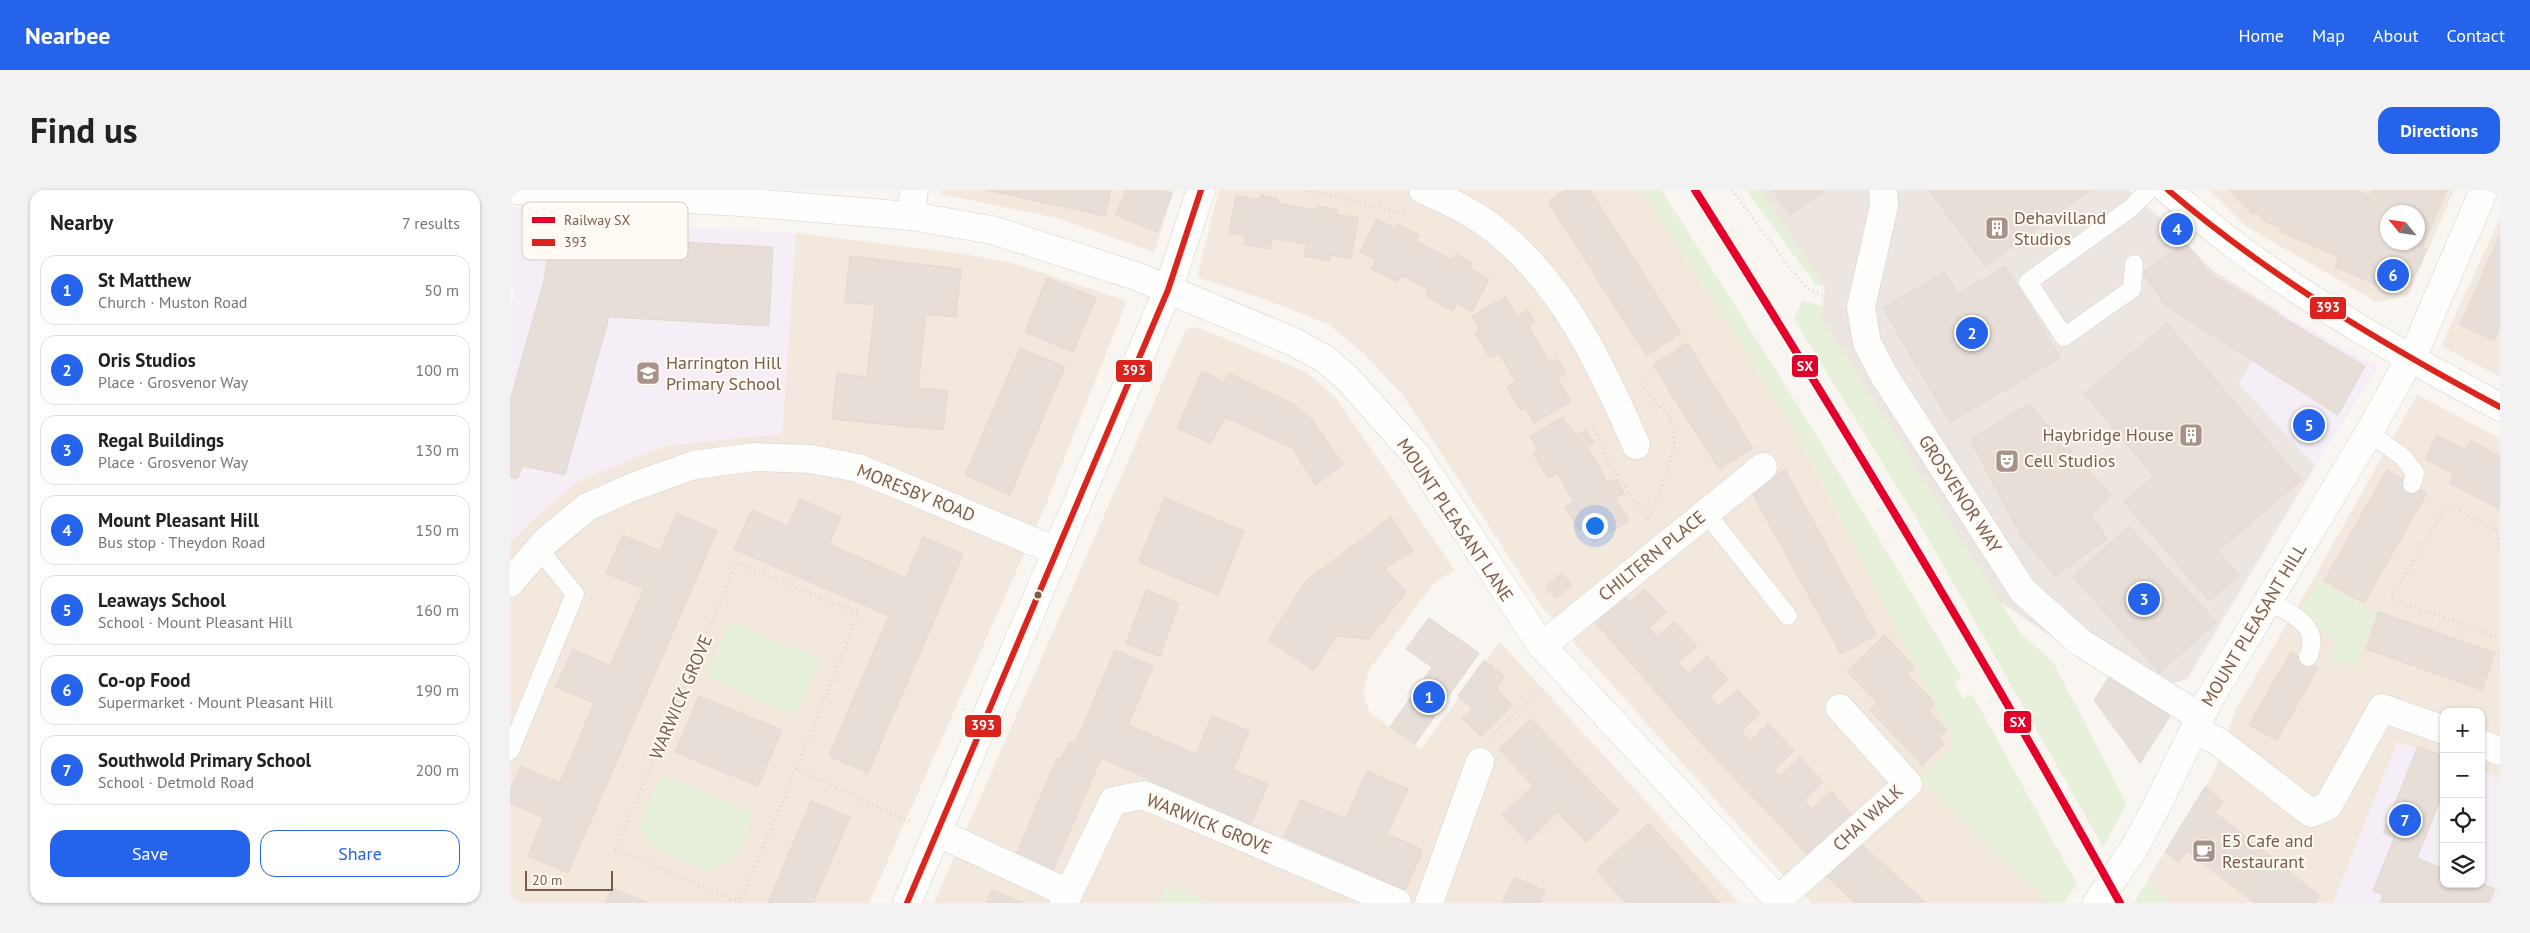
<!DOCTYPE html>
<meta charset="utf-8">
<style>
:root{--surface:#fff;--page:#f2f2f2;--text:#222;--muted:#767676;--line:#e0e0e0;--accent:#2563eb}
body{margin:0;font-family:"PT Sans",sans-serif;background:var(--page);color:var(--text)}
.controls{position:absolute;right:15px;bottom:15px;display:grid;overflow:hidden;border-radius:10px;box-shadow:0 1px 4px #0004}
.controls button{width:45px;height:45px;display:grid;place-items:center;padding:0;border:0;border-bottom:1px solid var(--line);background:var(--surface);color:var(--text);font:25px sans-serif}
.compass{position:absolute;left:1870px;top:15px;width:45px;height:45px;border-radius:50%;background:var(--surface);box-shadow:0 1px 4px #0004;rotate:299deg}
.scale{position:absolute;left:15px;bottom:12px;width:88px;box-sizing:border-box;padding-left:5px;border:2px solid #7a5c4d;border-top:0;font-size:14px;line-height:18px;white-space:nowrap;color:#7a5c4d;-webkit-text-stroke:4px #fffaf3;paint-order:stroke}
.you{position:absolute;left:1084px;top:335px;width:18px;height:18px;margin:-12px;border:4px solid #fff;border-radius:50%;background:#1a73e8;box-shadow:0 0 0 8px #1a73e833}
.badge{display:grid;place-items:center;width:32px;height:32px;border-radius:50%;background:var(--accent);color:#fff;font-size:16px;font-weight:700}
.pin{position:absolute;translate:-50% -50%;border:2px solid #fff;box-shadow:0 1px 5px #0006}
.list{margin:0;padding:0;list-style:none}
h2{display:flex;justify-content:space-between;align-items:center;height:65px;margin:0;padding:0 20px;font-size:21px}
h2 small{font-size:16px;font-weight:400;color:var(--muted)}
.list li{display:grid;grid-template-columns:32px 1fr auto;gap:15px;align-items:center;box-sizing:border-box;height:70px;margin:0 10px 10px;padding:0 10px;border:1px solid var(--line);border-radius:15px}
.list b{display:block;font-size:19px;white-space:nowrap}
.list p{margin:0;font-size:16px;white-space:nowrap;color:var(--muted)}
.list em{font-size:16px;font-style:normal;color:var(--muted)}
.actions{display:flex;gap:10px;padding:15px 20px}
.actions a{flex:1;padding:11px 0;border:1px solid var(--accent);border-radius:15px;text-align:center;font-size:18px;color:var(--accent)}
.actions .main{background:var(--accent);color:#fff}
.icon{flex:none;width:28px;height:28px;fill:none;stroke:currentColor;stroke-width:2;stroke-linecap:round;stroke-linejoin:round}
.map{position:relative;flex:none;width:1990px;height:713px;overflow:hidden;border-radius:15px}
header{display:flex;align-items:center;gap:30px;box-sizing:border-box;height:70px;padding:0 25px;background:var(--accent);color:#fff}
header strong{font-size:24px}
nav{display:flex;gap:28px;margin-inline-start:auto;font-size:18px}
.intro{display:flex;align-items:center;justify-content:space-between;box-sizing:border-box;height:120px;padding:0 30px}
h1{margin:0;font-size:35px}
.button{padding:12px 22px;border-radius:15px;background:var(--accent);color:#fff;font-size:18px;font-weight:700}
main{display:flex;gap:30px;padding:0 30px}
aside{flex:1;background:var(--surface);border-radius:15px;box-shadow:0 1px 4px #0004}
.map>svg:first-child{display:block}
</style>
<header>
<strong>Nearbee</strong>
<nav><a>Home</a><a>Map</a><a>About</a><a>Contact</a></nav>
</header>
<div class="intro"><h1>Find us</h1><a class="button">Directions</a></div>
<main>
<aside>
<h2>Nearby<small>7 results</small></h2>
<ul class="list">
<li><span class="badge">1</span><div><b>St Matthew</b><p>Church · Muston Road</p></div><em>50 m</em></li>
<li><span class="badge">2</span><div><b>Oris Studios</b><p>Place · Grosvenor Way</p></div><em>100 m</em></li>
<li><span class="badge">3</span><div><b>Regal Buildings</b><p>Place · Grosvenor Way</p></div><em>130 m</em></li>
<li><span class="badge">4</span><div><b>Mount Pleasant Hill</b><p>Bus stop · Theydon Road</p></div><em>150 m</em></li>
<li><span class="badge">5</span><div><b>Leaways School</b><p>School · Mount Pleasant Hill</p></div><em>160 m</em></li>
<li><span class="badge">6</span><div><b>Co-op Food</b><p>Supermarket · Mount Pleasant Hill</p></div><em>190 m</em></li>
<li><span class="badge">7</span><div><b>Southwold Primary School</b><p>School · Detmold Road</p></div><em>200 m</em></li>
</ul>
<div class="actions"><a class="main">Save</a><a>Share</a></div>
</aside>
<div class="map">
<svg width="1990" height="713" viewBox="0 0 1990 713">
<rect width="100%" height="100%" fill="#f9f5f0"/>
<!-- residential -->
<g fill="#f2e8de" fill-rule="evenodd">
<path d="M432,0H664L644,62L547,28L431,4Z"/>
<path d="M709,0H1132L1282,235L1446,553L1409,589L1540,713H1302L1272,684L1033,418L892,204L852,162L818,134L751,108L687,87Z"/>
<path d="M1699,0H1944L1898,106L1867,112L1737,37ZM1878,22H1908V52H1878Z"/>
<path d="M1990,28V187L1931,156Z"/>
<path d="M286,43L455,64L502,73L617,111L537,312L359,713H0V352L21,331L68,291L155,255L272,243Z"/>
<path d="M687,137L798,183L826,208L945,380L923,394L859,480L853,503L859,522L911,559L990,452L1229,713H424L676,139Z"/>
<path d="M1907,205L1990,248V713H1658L1638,689L1704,582L1725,521L1792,409ZM1934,522H1971V694H1934Z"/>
</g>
<!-- industrial -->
<path fill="#ede5e0" d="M1250,0H1619L1673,49L1702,80L1770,122L1729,194L1805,276L1677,489L1663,493L1649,484L1634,509L1490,412L1311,127L1315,97Z"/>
<!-- education -->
<g fill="#f6eef6">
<path d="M0,17L24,18L20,31L286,43L272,244L155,256L68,291L21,331L0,352V122L6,100L0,97Z"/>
<path d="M1770,122L1868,177L1805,276L1729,194Z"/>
<path d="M1887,552L1934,567V694H1971V580L1990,587V713H1823Z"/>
</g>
<!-- green -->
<g fill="#e7f0db">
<path d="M1132,0H1151C1255,160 1355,323 1452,488L1444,492L1453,509L1462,504L1567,694L1554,713H1540L1409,589L1446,553L1282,235Z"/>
<path d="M1236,0H1250L1315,97L1305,94Z"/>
<path d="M1292,110L1312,116L1311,127L1510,443L1543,472L1617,614L1593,657L1408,331L1284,129Z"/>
<path d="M1808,391L1866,424L1845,478L1818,470L1825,451L1792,418Z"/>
<path d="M220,431L310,469L286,525L196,487Z"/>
<path d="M151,585L244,623L223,671L196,680L143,657L129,637Z"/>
<path d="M1638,689L1658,713H1624Z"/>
<path d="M657,695L700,713H649Z"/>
</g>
<!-- building -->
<g fill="#e6ded7" stroke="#e2d8d2" fill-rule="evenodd">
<path d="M477,0H601L595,26Z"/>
<path d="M616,0H651L662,4L647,42L606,25Z"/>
<path d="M1056,0H1080L1171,143L1136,165L1038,12Z"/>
<path d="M1263,0H1316L1280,25Z"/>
<path d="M1419,0H1580L1475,76Z"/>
<path d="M1719,0H1847L1860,6L1863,0H1937L1913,56L1917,59L1905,84L1899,92L1892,96L1893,99L1884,102L1825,77L1829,67L1770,42L1772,38L1754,31L1747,22L1743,25ZM1878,22H1908V52H1878Z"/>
<path d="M751,5L768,9L767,13L807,20L808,16L827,20L826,24L848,28L841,69L821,65L820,71L794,66L797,54L762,48L760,59L734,55L736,46L719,43L726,6L750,10Z"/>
<path d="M867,29L884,38L887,34L909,45L906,51L942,70L946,64L962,73L960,78L979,89L962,122L946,113L943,121L915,106L918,99L891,85L888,92L861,79L866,70L850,62Z"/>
<path d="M40,45L263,57L259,136L99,127L55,285L13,276L7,289L0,287V211L34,90Z"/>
<path d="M1990,45V136L1984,150L1950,135Z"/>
<path d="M1675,53L1701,85L1855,176L1828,225L1655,115L1633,82Z"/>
<path d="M340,66L451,79L446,127L416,124L408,198L438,201L433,240L322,229L327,183L357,187L365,115L335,112Z"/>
<path d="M1496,76L1550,168L1440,232L1373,118L1435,82L1448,104Z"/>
<path d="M537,88L586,108L563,162L515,142Z"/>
<path d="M995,107L1007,127L1018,120L1025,133L1019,137L1040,173L1047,169L1056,183L1047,189L1061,211L1024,233L1015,218L1011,220L997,197L1006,192L989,163L980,168L965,143L970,140L962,126Z"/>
<path d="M1657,133L1791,290L1708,361L1729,385L1699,411L1614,312L1644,286L1574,204Z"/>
<path d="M1177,153L1243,258L1209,279L1143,175Z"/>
<path d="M510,158L555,177L500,305L455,285Z"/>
<path d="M692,181L714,192L719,183L785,215L803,231L833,274L806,295L782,258L715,227L701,253L667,238Z"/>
<path d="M1519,214L1601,305L1581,325L1597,349L1545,386L1512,347L1460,250Z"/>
<path d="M1053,227L1065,246L1076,240L1084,253L1077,257L1098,293L1106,289L1114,303L1105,308L1119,331L1083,353L1074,338L1069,340L1055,317L1064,311L1047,283L1038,288L1023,263L1028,260L1020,246Z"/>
<path d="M1927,245L1956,260L1961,251L1990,266V319L1939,293L1944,284L1915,269Z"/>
<path d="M1275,280L1366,445L1331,464L1240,299Z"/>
<path d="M1877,280L1917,303L1854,413L1814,391Z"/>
<path d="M655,308L734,341L708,405L628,372Z"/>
<path d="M290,309L331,327L319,354L396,388L413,347L453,364L358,583L319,566L379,426L224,359L242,320L278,336Z"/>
<path d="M167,323L207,341L58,683L18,666L34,628L0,613V600L11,576L50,593L84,513L46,497L63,459L100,476L134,399L96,383L113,345L150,361Z"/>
<path d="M881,327L903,361L874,379L896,402L859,449L827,446L804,480L758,450L797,390Z"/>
<path d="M1619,336L1706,432L1650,483L1563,387Z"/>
<path d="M1052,383L1061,395L1046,408L1036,397Z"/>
<path d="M1134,399L1156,422L1139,438L1147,447L1164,432L1187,456L1168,473L1178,484L1197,466L1218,489L1199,507L1208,517L1227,500L1250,524L1231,541L1240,551L1258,533L1284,561L1264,580L1270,586L1290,567L1313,592L1294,610L1302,619L1321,601L1348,632L1304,671L1191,553L1083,430L1113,405L1119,413Z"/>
<path d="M636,400L669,413L650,466L616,454Z"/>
<path d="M1869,422L1985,463L1972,500L1856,459Z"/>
<path d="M919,428L969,463L905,554L880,537L922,477L896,459Z"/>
<path d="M1375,445L1404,477L1397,484L1425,513L1418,520L1437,540L1429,547L1435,553L1412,575L1360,520L1367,513L1337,481Z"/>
<path d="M605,460L643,476L618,535L686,564L702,526L739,541L723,580L758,594L740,636L638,593L639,589L591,568L542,683L505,667L547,568L551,570L559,552L565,554Z"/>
<path d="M1781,462L1808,478L1767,550L1739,535Z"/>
<path d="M974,470L994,486L987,499L1002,516L971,547L952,528L963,519L948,506Z"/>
<path d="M1599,487L1660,526L1630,573L1584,510Z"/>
<path d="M189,506L272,540L248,596L165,562Z"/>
<path d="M1021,529L1109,621L1076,652L1048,622L1017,652L992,625L1023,596L989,559Z"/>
<path d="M1908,556L1934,567V601L1907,668L1934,679V694L1971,693L1985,699L1979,713H1870L1873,705L1863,701L1884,648L1873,643Z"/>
<path d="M857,581L898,599L877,644L913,660L895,700L774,647L791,610L836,629Z"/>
<path d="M1695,597L1713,612L1705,622L1810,706L1805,713H1745L1677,661L1669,672L1655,662Z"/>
<path d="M301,611L340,627L303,713H258Z"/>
<path d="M1139,633L1210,713H1116L1086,680Z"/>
<path d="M1348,651L1416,713H1345L1316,686Z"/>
<path d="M1005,687L1035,701L1030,713H992Z"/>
<path d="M102,698L139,713H96Z"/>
<path d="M482,700L513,713H477Z"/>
</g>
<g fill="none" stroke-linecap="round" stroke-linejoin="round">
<!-- service casing -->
<g stroke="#d7d1cb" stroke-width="19">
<g id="service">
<path d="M1624,74L1622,99L1554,147L1518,92L1621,18L1639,0"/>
<path d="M1859,243L1893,267L1905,283L1902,294"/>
<path d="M1196,323L1278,426"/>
<path d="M1759,411C1782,425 1812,435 1798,467"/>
<path d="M0,561L65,404L29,359"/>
</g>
</g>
<!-- minor casing -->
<g stroke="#d7d1cb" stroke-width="29">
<g id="minor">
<path d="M6,0L230,12L401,26L482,40L626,86L784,152L815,169L838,189L906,265L1032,456L1271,713"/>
<path d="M913,0C935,9 960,21 980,36C1051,89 1092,176 1126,255"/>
<path d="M1373,0L1374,16L1351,117L1357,153L1375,187L1513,401L1570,452L1690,527"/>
<path d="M1658,0C1756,89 1873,155 1990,217"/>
<path d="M401,26L404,0"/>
<path d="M0,393L35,352L77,317L125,296L184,275L244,267L301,269L348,278L546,361"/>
<path d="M1032,456L1253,277"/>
<path d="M1685,540L1709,552L1801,623L1818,616L1872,518L1934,540"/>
<path d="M1971,554L1990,561"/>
<path d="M428,643L558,703"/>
<path d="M1268,710L1398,594L1330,518"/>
<path d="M397,713L658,100L691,0"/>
<path d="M554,713L603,611L634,605L887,713"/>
<path d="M919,713L970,572"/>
<path d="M1587,713L1626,655L1643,623L1700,508L1859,243L1908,154L1974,0"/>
</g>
</g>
<!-- path -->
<g stroke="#dcd5d0" stroke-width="3" stroke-dasharray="1 4" stroke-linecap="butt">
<path d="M796,0L895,23"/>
<path d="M1222,0L1287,87L1298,99L1324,110"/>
<path d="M1132,193L1141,208L1160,225L1165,255L1152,296L1139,328"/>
<path d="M1083,235L1099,274L1138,329L1137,333"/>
<path d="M1990,359L1987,341L1938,314L1881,408L1990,448"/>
<path d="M1990,465L1987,473L1990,475"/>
<path d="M980,547L1032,498"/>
<path d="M286,579L230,713L106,659L227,373L349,423L286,579L401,632"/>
</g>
<!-- service -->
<use href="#service" stroke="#fefefd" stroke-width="18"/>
<!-- minor -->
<use href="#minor" stroke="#fefefd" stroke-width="28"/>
<!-- bus-1 casing -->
<g stroke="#fffaf3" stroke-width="10">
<g id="bus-1">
<path d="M1658,0C1760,87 1872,154 1990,217"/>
<path d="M397,713L658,100L691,0"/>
</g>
</g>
<!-- bus-1 -->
<use href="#bus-1" stroke="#dc241f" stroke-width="6"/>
<!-- rail-1 casing -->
<g stroke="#fffaf3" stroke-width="11">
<path id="rail-1" d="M1185,0C1333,234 1476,471 1610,713"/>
</g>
<!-- rail-1 -->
<use href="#rail-1" stroke="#e4002b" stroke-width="8"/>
</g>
<!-- icons -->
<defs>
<g id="building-square" transform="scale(1.25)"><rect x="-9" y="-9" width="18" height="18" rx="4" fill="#a69286" stroke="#fffaf3"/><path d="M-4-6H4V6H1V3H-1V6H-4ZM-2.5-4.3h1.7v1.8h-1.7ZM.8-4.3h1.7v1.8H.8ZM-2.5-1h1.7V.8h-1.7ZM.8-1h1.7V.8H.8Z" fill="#fff"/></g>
<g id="school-square" transform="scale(1.25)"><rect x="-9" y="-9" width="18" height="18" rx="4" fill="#a69286" stroke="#fffaf3"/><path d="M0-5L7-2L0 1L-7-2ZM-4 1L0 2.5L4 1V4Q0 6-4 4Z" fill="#fff"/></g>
<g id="theatre-square" transform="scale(1.25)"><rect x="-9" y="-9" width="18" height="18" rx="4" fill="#a69286" stroke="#fffaf3"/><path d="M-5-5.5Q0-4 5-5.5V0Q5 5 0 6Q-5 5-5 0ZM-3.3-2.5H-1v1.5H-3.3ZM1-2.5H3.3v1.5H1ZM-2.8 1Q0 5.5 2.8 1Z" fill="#fff"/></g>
<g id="cafe-square" transform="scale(1.25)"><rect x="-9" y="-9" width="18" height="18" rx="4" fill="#a69286" stroke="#fffaf3"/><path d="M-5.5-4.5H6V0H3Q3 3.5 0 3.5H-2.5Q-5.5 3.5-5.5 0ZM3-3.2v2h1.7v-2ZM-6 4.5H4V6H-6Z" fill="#fff"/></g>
</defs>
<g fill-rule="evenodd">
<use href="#building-square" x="1487" y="38"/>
<use href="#school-square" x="138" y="183"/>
<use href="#building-square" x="1681" y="245"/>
<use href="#theatre-square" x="1497" y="271"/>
<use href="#cafe-square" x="1694" y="661"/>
</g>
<!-- markers -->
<circle fill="#7a5c4d" stroke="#fffaf3" stroke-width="2" cx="528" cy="405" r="4.5"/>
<g text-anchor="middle" stroke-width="4" stroke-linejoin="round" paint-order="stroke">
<!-- poi labels -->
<g font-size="18" fill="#7a5c4d" stroke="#fffaf3" text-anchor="start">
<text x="1504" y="34">Dehavilland<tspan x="1504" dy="21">Studios</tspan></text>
<text x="156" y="179">Harrington Hill<tspan x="156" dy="21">Primary School</tspan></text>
<text x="1664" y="251" text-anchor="end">Haybridge House</text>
<text x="1514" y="277">Cell Studios</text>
<text x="1712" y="657">E5 Cafe and<tspan x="1712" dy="21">Restaurant</tspan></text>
</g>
<!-- street labels -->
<g font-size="18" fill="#7a5c4d" stroke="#fffaf3">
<text transform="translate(406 303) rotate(22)" y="6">MORESBY ROAD</text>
<text transform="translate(1450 304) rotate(57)" y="6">GROSVENOR WAY</text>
<text transform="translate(945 330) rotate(56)" y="6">MOUNT PLEASANT LANE</text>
<text transform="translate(1142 366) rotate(-39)" y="6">CHILTERN PLACE</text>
<text transform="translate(1744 435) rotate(-59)" y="6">MOUNT PLEASANT HILL</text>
<text transform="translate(171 507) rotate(-67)" y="6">WARWICK GROVE</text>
<text transform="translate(1358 628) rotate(-43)" y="6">CHAI WALK</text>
<text transform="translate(699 634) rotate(22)" y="6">WARWICK GROVE</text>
</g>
</g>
<!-- legend -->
<rect x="12" y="12" width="166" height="58" rx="8" fill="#fffaf3" stroke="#d7cbc1" stroke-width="1"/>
<rect x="22" y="27" width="23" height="6" fill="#e4002b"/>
<rect x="22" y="49" width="23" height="7" fill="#dc241f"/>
<g font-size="14" fill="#7a5c4d">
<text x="54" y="35">Railway SX</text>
<text x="54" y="57">393</text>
</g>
<g stroke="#fffaf3" stroke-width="2">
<rect x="1799" y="106" width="38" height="24" rx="5" fill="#dc241f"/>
<rect x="1281" y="164" width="28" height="24" rx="5" fill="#e4002b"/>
<rect x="605" y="169" width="38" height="24" rx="5" fill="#dc241f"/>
<rect x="1493" y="520" width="29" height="24" rx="5" fill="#e4002b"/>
<rect x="454" y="524" width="38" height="24" rx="5" fill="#dc241f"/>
</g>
<g font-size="14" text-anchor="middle" font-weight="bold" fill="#fff">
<text x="1818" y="122">393</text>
<text x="1295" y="181">SX</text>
<text x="624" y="185">393</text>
<text x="1508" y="537">SX</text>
<text x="473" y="540">393</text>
</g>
</svg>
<div class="controls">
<button>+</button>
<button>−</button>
<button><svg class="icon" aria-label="locate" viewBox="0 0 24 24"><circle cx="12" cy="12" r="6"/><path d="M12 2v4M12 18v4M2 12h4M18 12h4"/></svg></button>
<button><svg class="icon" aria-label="layers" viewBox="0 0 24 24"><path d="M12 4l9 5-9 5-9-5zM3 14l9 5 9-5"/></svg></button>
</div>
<svg class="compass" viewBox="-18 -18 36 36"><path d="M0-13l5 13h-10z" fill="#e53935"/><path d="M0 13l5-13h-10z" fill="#767676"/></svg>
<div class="scale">20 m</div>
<div class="you"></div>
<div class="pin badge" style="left:919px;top:507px">1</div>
<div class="pin badge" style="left:1462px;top:143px">2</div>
<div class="pin badge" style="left:1634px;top:409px">3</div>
<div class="pin badge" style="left:1667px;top:39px">4</div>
<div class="pin badge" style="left:1799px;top:235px">5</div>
<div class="pin badge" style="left:1883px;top:85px">6</div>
<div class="pin badge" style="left:1895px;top:630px">7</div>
</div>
</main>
